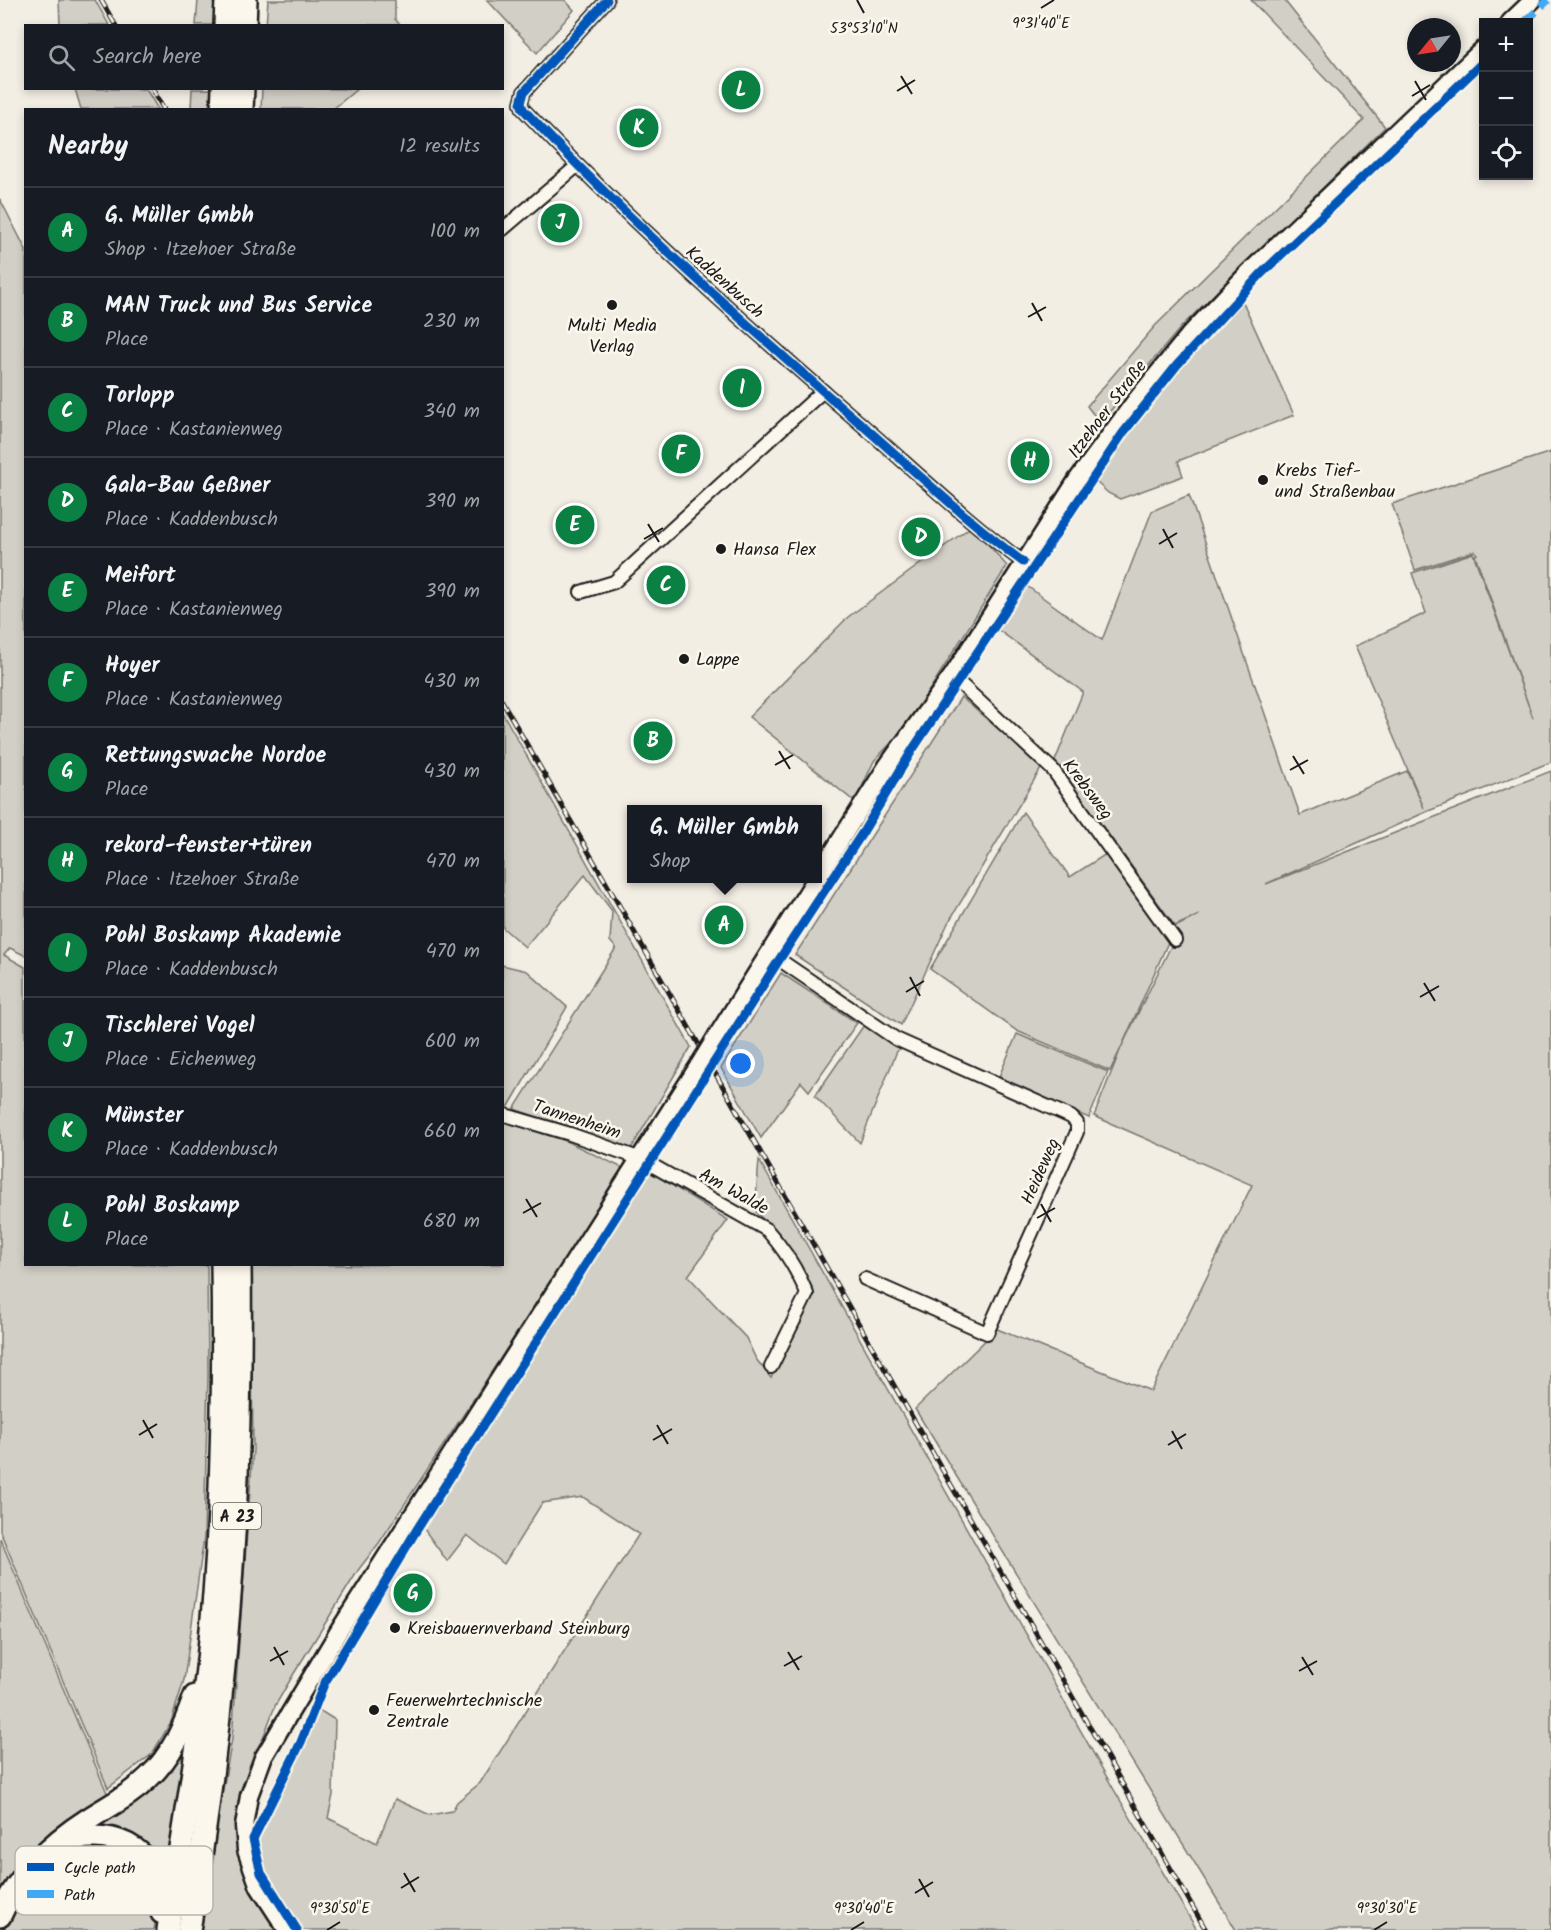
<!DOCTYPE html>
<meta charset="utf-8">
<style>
:root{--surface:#171b24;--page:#20242c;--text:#f1f3f6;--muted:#9ea1a6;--line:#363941;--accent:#0b8043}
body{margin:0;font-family:Kalam,sans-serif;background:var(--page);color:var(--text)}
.controls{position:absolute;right:18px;top:18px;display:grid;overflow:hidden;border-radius:0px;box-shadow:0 3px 9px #0003}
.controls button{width:54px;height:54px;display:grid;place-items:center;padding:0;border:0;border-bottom:2px solid var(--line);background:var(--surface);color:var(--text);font:30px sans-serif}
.compass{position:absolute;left:1407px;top:18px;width:54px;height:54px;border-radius:50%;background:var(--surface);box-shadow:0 3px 9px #0003;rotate:240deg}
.you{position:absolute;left:741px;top:1064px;width:21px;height:21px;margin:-15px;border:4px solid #fff;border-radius:50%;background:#1a73e8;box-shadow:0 0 0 9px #1a73e833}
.badge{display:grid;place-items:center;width:39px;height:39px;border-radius:50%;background:var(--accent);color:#fff;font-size:20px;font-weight:700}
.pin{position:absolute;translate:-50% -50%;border:3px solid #fff;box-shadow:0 2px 6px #0006}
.popup{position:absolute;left:627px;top:805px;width:195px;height:78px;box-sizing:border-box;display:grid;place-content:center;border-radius:0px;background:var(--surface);filter:drop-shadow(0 2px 4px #0005);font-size:20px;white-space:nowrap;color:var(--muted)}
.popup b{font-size:22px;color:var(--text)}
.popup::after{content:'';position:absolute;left:50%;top:100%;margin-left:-12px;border:12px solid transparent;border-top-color:var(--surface)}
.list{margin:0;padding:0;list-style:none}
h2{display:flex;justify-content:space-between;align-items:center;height:78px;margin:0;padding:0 24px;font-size:26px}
h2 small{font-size:20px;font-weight:400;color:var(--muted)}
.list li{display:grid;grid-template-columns:39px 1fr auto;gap:18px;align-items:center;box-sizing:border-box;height:90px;padding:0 24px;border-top:2px solid var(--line)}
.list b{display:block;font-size:22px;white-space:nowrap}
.list p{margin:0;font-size:20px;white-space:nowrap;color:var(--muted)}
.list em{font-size:20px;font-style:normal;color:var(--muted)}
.icon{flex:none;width:33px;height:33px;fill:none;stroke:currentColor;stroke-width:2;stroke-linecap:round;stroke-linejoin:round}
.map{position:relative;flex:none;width:1551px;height:1930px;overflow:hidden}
.search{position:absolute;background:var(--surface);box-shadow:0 3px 9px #0003;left:24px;top:24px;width:480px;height:66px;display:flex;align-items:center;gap:15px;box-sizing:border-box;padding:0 21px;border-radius:0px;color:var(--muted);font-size:22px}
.panel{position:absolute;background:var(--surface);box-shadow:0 3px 9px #0003;left:24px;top:108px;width:480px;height:1158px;border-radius:0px}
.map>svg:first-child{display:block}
</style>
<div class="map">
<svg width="1551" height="1930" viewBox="0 0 1551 1930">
<rect width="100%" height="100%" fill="#f2eee4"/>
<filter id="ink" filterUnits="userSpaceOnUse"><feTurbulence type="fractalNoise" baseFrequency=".0167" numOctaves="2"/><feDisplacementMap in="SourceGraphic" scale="12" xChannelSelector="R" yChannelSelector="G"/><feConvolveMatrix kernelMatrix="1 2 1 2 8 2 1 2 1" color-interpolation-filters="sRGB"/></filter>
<g filter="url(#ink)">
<!-- green -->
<g fill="#d2cfc6" stroke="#777671" stroke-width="1.5">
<path d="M59,0H95L109,25H60Z"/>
<path d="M198,0H215L214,25H196Z"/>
<path d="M268,0H395V19L400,25H266Z"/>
<path d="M487,0H565L574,10L537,53Z"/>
<path d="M1251,0H1284L1385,127L1182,326L1100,423L1087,406L1155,326L1364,120Z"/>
<path d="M75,89H146L158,109H81Z"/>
<path d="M192,89H211L209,109H191Z"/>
<path d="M262,89V88L357,89L333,109H261Z"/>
<path d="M0,199L26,250V956L10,948L4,955L25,967L26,1264L207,1265L208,1374L204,1537L184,1680L171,1722L152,1754L108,1788L0,1531Z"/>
<path d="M1242,300L1294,415L1178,461L1183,476L1120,499L1108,493L1093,479L1140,416Z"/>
<path d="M1551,452V762L1426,812L1266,884L1551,771V1930H1236L915,1409L997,1329L1151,1391L1252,1185L1094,1116L1121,1048L1110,1071L1017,1031L930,969L1023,812L1070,877L1106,854L1169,940L1121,1048L1171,946L1175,927L1199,915L1175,926L1055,761L1083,692L997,629L1024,584L1102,640L1152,511L1189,495L1300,815L1407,771L1424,808L1355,646L1426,613L1412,573L1473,553L1533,718L1475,555L1477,554L1474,551L1415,570L1392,504Z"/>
<path d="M972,526L1007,566L907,726L874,761L855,802L749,717L848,617Z"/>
<path d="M961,697L1042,767L948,923L901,1025L795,955Z"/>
<path d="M502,712L691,1047L631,1149L514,1109L616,948L610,941L612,911L585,875L525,947L503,928Z"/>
<path d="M502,965L527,971L567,1007L509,1106L502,1104Z"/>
<path d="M781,973L857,1023L809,1091L801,1082L761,1138L721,1068Z"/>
<path d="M864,1025L899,1046L860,1143L815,1096Z"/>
<path d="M1017,1034L1108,1072L1089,1118L998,1079Z"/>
<path d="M503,1121L566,1141L625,1169L379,1543L359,1569L293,1675L275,1706L257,1754L239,1850L252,1890L278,1930H198L232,1739L253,1449L251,1265L502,1264Z"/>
<path d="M759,1160L1113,1788L1197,1930H299L262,1872L255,1838L316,1708L335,1720L333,1795L328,1818L377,1843L395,1799L430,1815L452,1811L457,1802L480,1783L639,1534L583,1497L542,1503L504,1564L467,1535L447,1561L421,1525L646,1169L728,1220L688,1276L746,1338L756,1359L771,1378L812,1292L785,1242L755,1211Z"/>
<path d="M0,1538L110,1800L0,1897Z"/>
<path d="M188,1729L165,1883L154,1860L74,1834Z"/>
<path d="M89,1840L132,1852L159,1899L154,1930H2L8,1913L54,1852Z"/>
</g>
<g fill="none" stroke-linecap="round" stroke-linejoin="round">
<!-- street casing -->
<g stroke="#1c1c1c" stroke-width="16">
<g id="street">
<path d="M607,0L524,92L521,103L523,109C629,221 744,323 861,424C914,470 966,520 1023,562"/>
<path d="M502,230L577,166"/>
<path d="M581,592L614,582L823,391"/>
<path d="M952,676L1053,770L1175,940"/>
<path d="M771,954L896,1039L1071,1117L1077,1123V1132L987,1333L865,1279"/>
<path d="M502,1114L570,1134L641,1159L767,1230C785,1250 797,1269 807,1294L771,1367"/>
</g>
</g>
<!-- secondary casing -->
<g stroke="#1c1c1c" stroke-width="21">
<g id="secondary">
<path d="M1510,22L1533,0"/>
<path d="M718,1034L887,766L952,676L1077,480L1136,400L1190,334L1249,272L1484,48"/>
<path d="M287,1930L259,1887L246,1850L244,1826L249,1796L263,1758L340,1629L699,1065"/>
</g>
</g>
<!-- highway casing -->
<g stroke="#1c1c1c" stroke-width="26">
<g id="highway">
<path d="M225,26L226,0"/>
<path d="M245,26L246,0"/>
<path d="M222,110L223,88"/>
<path d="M242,110L243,88"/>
<path d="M64,1842C118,1825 165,1853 162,1913"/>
<path d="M0,1916C17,1876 51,1843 87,1820C108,1806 130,1796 148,1778C172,1756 184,1727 195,1696"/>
<path d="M168,1930C182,1840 198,1750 208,1660C222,1529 224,1396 222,1264"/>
<path d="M189,1930C227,1710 243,1487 240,1264"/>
</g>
</g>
<!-- street -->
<use href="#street" stroke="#fbf7ec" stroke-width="12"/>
<!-- secondary -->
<use href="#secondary" stroke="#fbf7ec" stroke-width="16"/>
<!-- highway -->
<use href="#highway" stroke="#fbf7ec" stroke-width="21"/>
<!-- rail casing -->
<g stroke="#1c1c1c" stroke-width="5">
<g id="rail">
<path d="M101,0L116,26"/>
<path d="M152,88L164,110"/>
<path d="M502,701L1206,1930"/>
</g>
</g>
<!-- rail -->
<use href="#rail" stroke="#fbf7ec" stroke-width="3" stroke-dasharray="9" stroke-linecap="butt"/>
<!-- secondary-bridge casing -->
<g stroke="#1c1c1c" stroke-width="21" stroke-linecap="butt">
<path id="secondary-bridge" d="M699,1065L718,1034"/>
</g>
<!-- secondary-bridge -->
<use href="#secondary-bridge" stroke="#fbf7ec" stroke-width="16"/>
<!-- quiet -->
<path stroke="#3fa9f5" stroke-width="8" stroke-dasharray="15 8" stroke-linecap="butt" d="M1525,22L1548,0"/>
<!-- cycleway casing -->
<g stroke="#fbf7ec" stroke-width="13">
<g id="cycleway">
<path d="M607,0L524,92L521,103L523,109C629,221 744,323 861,424C914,470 966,520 1023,562"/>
<path d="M297,1930L261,1873L253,1839L301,1742L324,1684L416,1531L779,960L863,832L913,749L1123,433L1177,365L1261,274L1484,61"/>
</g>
</g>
<!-- cycleway -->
<use href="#cycleway" stroke="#0057b8" stroke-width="9"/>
</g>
</g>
<!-- ticks -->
<path fill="none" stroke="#1c1c1c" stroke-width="2" d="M857,0L864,13M1041,8L1054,0M901,76L912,94M1415,81L1426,100M897,91L915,80M1412,96L1430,85M1032,303L1042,321M1028,317L1046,307M648,524L659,542M1163,529L1173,548M644,539L663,528M1159,544L1177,533M779,751L790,769M1293,756L1304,774M775,765L793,755M1290,770L1308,760M910,977L920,996M1424,983L1435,1001M906,992L924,981M1420,997L1439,986M526,1199L537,1217M1041,1204L1051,1222M523,1213L541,1203M1037,1218L1055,1208M143,1420L153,1438M657,1425L668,1444M1172,1431L1182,1449M139,1435L157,1424M653,1440L672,1429M1168,1445L1186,1434M274,1647L284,1665M788,1652L799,1670M1302,1657L1313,1675M270,1661L288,1651M784,1666L802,1656M1299,1671L1317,1661M404,1873L415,1892M919,1879L929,1897M401,1888L419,1877M915,1893L933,1882M327,1930L340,1922M851,1930L864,1922M1374,1930L1387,1922"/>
<!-- markers -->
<g fill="#1c1c1c" stroke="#fbf7ec" stroke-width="2">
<circle cx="612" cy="305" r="6"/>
<circle cx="1263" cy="480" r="6"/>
<circle cx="721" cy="549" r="6"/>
<circle cx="684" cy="659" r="6"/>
<circle cx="395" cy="1628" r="6"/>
<circle cx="374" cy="1710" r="6"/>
</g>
<g text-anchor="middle" stroke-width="5" stroke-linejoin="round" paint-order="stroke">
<!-- shield labels -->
<rect fill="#fbf7ec" stroke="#5f5e5a" stroke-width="1.5" x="213" y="1503" width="48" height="26" rx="4.5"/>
<g font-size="16" font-weight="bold" fill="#1c1c1c">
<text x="237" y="1522">A 23</text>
</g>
<!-- street labels -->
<g font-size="18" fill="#1c1c1c" stroke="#fbf7ec">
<text transform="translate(725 282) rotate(42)" y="6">Kaddenbusch</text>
<text transform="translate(1107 409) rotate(-53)" y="6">Itzehoer Straße</text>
<text transform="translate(1088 789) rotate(53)" y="6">Krebsweg</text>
<text transform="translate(577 1119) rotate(18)" y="6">Tannenheim</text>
<text transform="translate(1040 1171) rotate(-66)" y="6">Heideweg</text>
<text transform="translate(734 1191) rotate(29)" y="6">Am Walde</text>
</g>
<!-- poi labels -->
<g font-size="18" fill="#1c1c1c" stroke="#fbf7ec" text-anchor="start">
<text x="612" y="331" text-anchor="middle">Multi Media<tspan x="612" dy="21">Verlag</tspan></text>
<text x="1275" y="476">Krebs Tief-<tspan x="1275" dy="21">und Straßenbau</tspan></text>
<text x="733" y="555">Hansa Flex</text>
<text x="696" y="665">Lappe</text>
<text x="407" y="1634">Kreisbauernverband Steinburg</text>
<text x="386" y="1706">Feuerwehrtechnische<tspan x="386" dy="21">Zentrale</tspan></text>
</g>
</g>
<!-- legend -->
<rect x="15" y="1846" width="198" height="69" rx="9" fill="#fbf7ec" stroke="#b8b5ae" stroke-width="1.5"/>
<rect x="27" y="1863" width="27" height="8" fill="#0057b8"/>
<rect x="27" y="1890" width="27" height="8" fill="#3fa9f5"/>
<g font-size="16" fill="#1c1c1c">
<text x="64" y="1873">Cycle path</text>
<text x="64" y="1900">Path</text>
</g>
<g font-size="15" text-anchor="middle" fill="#1c1c1c" stroke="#fbf7ec" stroke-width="5" stroke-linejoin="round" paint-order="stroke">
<text x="1041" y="28">9°31'40"E</text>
<text x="864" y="33">53°53'10"N</text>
<text x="340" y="1913">9°30'50"E</text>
<text x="864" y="1913">9°30'40"E</text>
<text x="1387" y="1913">9°30'30"E</text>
</g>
</svg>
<div class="controls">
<button>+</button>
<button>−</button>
<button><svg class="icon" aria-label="locate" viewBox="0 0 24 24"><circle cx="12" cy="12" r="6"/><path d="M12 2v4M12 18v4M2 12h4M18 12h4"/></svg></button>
</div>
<svg class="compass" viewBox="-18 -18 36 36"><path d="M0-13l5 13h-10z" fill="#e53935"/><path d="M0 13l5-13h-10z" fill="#9ea1a6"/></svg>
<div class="you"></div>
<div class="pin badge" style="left:724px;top:925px">A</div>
<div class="popup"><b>G. Müller Gmbh</b>Shop</div>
<div class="pin badge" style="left:653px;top:741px">B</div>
<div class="pin badge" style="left:666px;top:585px">C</div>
<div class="pin badge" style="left:921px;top:537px">D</div>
<div class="pin badge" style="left:575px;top:525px">E</div>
<div class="pin badge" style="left:681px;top:454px">F</div>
<div class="pin badge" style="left:413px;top:1593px">G</div>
<div class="pin badge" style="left:1030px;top:461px">H</div>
<div class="pin badge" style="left:742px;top:388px">I</div>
<div class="pin badge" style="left:560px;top:223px">J</div>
<div class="pin badge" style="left:639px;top:128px">K</div>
<div class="pin badge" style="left:741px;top:90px">L</div>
<div class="search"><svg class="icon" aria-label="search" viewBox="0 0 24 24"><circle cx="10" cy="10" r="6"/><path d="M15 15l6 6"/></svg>Search here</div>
<section class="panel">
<h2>Nearby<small>12 results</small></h2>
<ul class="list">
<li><span class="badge">A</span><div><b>G. Müller Gmbh</b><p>Shop · Itzehoer Straße</p></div><em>100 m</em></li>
<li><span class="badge">B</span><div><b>MAN Truck und Bus Service</b><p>Place</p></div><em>230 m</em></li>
<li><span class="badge">C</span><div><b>Torlopp</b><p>Place · Kastanienweg</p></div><em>340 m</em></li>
<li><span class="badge">D</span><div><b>Gala-Bau Geßner</b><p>Place · Kaddenbusch</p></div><em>390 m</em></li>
<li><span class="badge">E</span><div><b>Meifort</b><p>Place · Kastanienweg</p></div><em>390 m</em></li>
<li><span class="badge">F</span><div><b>Hoyer</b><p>Place · Kastanienweg</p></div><em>430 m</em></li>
<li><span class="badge">G</span><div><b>Rettungswache Nordoe</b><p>Place</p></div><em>430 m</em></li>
<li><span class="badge">H</span><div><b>rekord-fenster+türen</b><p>Place · Itzehoer Straße</p></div><em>470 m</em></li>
<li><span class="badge">I</span><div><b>Pohl Boskamp Akademie</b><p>Place · Kaddenbusch</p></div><em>470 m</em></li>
<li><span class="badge">J</span><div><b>Tischlerei Vogel</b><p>Place · Eichenweg</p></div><em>600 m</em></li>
<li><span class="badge">K</span><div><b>Münster</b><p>Place · Kaddenbusch</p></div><em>660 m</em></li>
<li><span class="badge">L</span><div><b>Pohl Boskamp</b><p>Place</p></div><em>680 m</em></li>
</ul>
</section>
</div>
